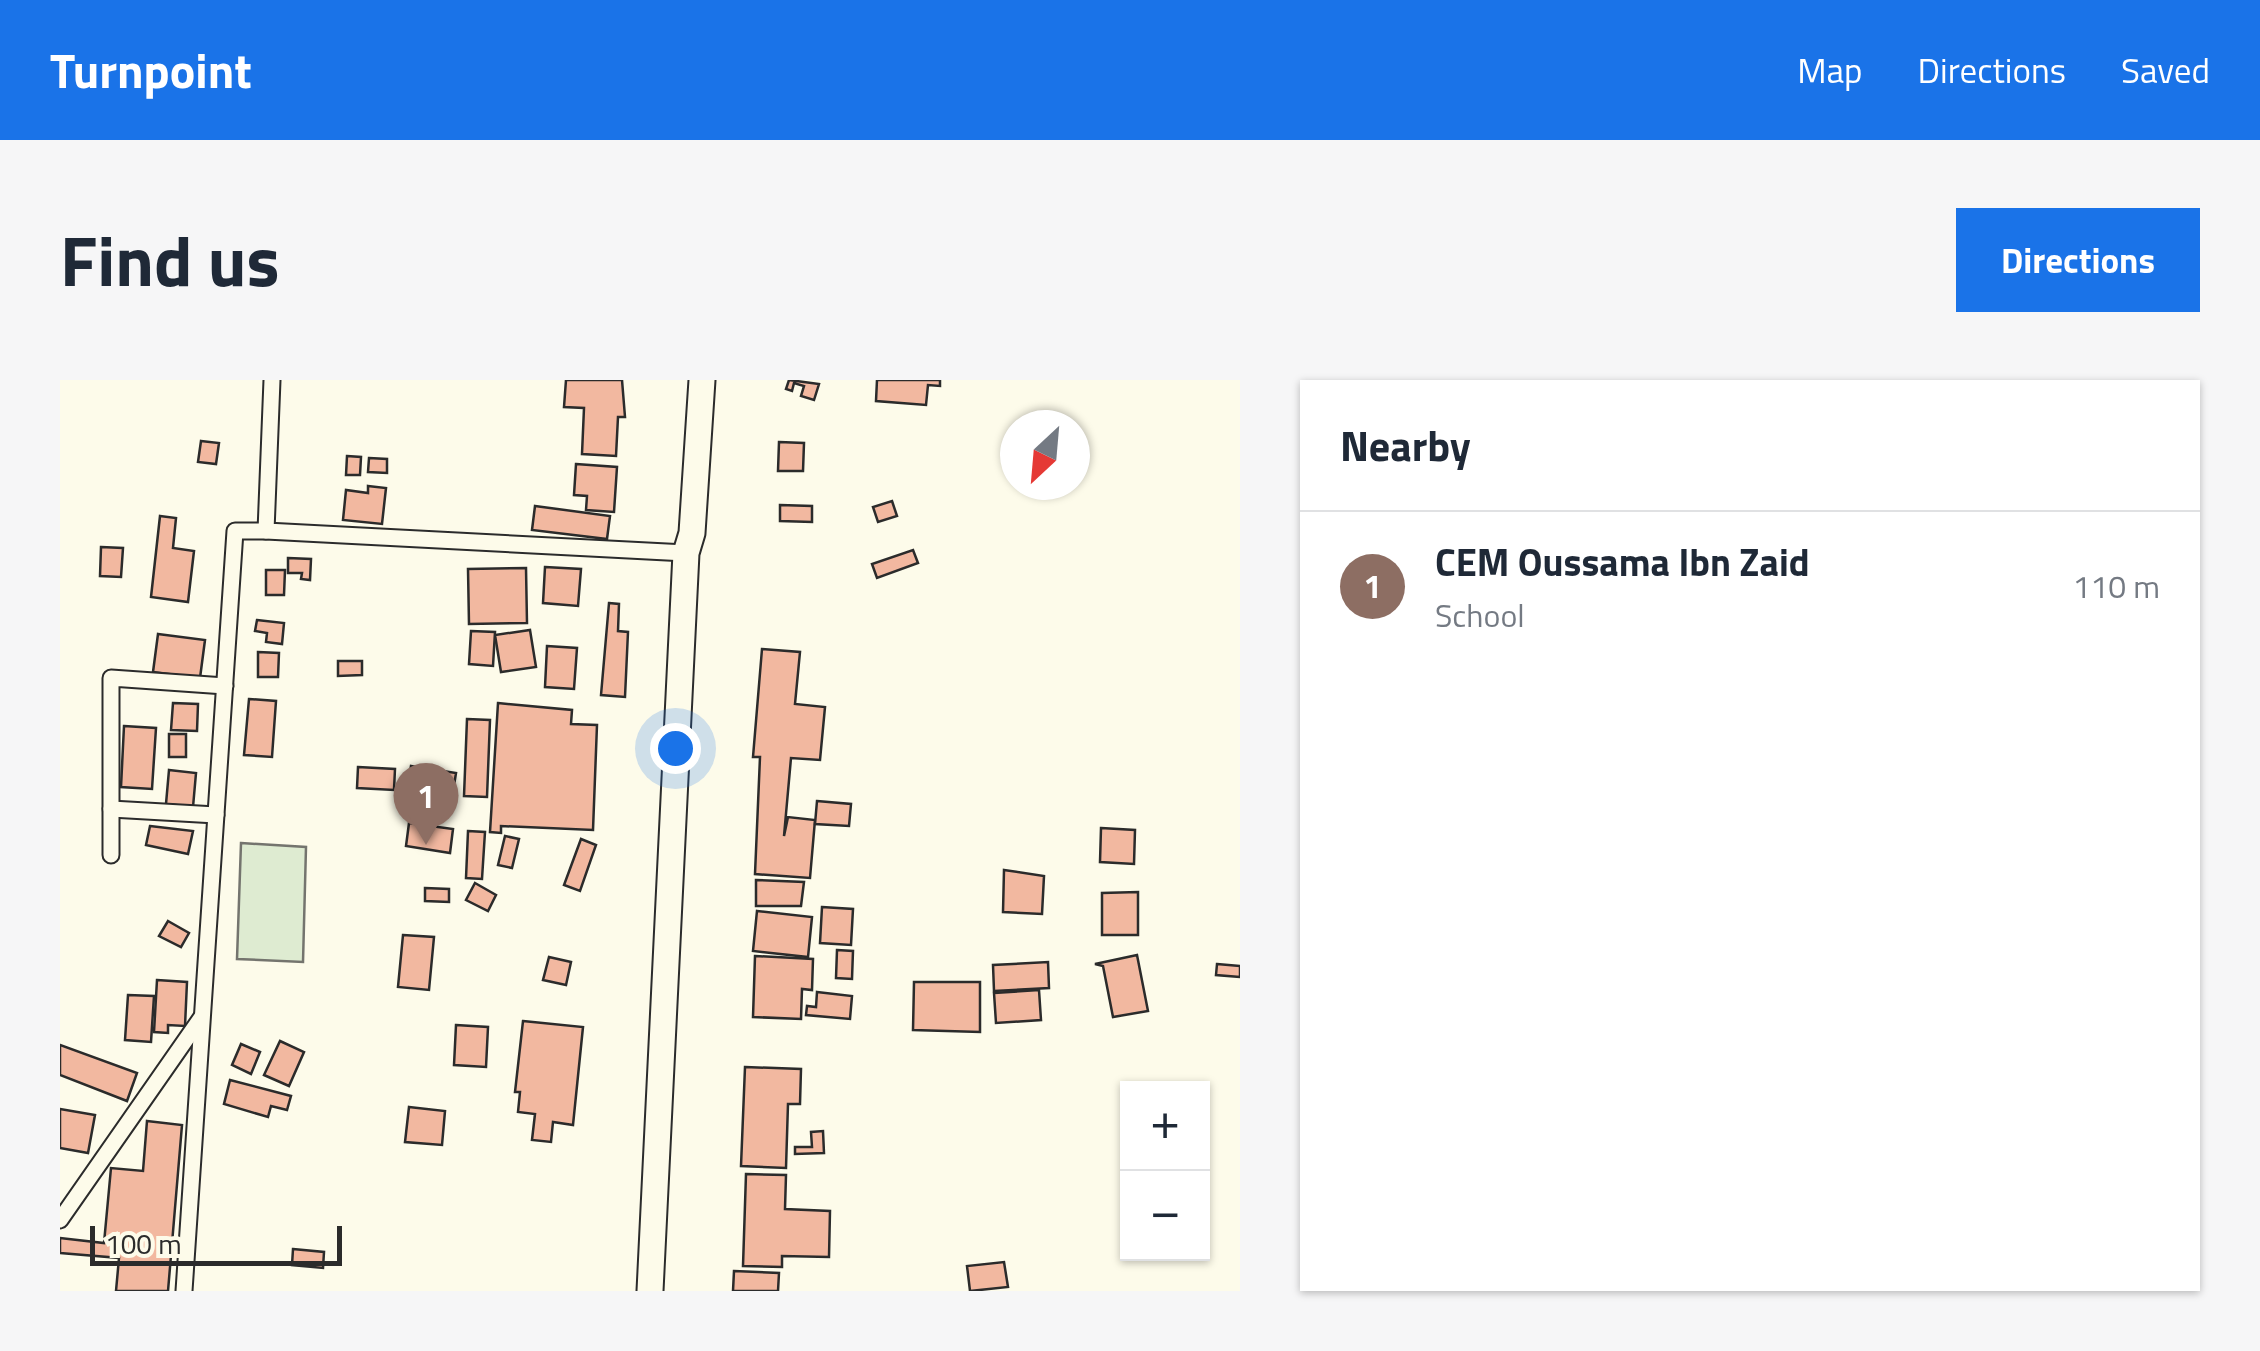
<!DOCTYPE html>
<meta charset="utf-8">
<style>
:root{--surface:#fff;--page:#f6f6f7;--text:#1f2937;--muted:#747a83;--line:#e0e1e3;--accent:#1a73e8}
body{margin:0;font-family:"Titillium Web",sans-serif;background:var(--page);color:var(--text)}
.controls{position:absolute;right:30px;bottom:30px;display:grid;overflow:hidden;border-radius:0px;box-shadow:0 2px 8px #0004}
.controls button{width:90px;height:90px;display:grid;place-items:center;padding:0;border:0;border-bottom:2px solid var(--line);background:var(--surface);color:var(--text);font:50px sans-serif}
.compass{position:absolute;left:940px;top:30px;width:90px;height:90px;border-radius:50%;background:var(--surface);box-shadow:0 2px 8px #0004;rotate:206deg}
.scale{position:absolute;left:30px;bottom:25px;width:252px;box-sizing:border-box;padding-left:10px;border:5px solid #2b2b2b;border-top:0;font-size:28px;line-height:35px;white-space:nowrap;color:#2b2b2b;-webkit-text-stroke:8px #fdfbea;paint-order:stroke}
.you{position:absolute;left:615px;top:368px;width:35px;height:35px;margin:-25px;border:8px solid #fff;border-radius:50%;background:#1a73e8;box-shadow:0 0 0 15px #1a73e833}
.badge{display:grid;place-items:center;width:65px;height:65px;border-radius:50%;background:var(--accent);color:#fff;font-size:32px;font-weight:700}
.pin{position:absolute;translate:-50% -82px;filter:drop-shadow(0 2px 5px #0008)}
.pin::after{content:'';position:absolute;top:52px;width:35px;height:30px;background:inherit;clip-path:polygon(0 0,100% 0,50% 100%)}
.list{margin:0;padding:0;list-style:none}
h2{display:flex;justify-content:space-between;align-items:center;height:130px;margin:0;padding:0 40px;font-size:42px}
h2 small{font-size:32px;font-weight:400;color:var(--muted)}
.list li{display:grid;grid-template-columns:65px 1fr auto;gap:30px;align-items:center;box-sizing:border-box;height:150px;padding:0 40px;border-top:2px solid var(--line)}
.list b{display:block;font-size:38px;white-space:nowrap}
.list p{margin:0;font-size:32px;white-space:nowrap;color:var(--muted)}
.list em{font-size:32px;font-style:normal;color:var(--muted)}
.map{position:relative;flex:none;width:1180px;height:911px;overflow:hidden;border-radius:0px}
header{display:flex;align-items:center;gap:60px;box-sizing:border-box;height:140px;padding:0 50px;background:var(--accent);color:#fff}
header strong{font-size:48px}
nav{display:flex;gap:55px;margin-inline-start:auto;font-size:35px}
.intro{display:flex;align-items:center;justify-content:space-between;box-sizing:border-box;height:240px;padding:0 60px}
h1{margin:0;font-size:70px}
.button{padding:25px 45px;border-radius:0px;background:var(--accent);color:#fff;font-size:35px;font-weight:700}
main{display:flex;gap:60px;padding:0 60px}
aside{flex:1;background:var(--surface);border-radius:0px;box-shadow:0 2px 8px #0004}
.map>svg:first-child{display:block}
</style>
<header>
<strong>Turnpoint</strong>
<nav><a>Map</a><a>Directions</a><a>Saved</a></nav>
</header>
<div class="intro"><h1>Find us</h1><a class="button">Directions</a></div>
<main>
<div class="map">
<svg width="1180" height="911" viewBox="0 0 1180 911">
<rect width="100%" height="100%" fill="#fdfbea"/>
<!-- green -->
<path fill="#deebd1" stroke="#74746e" stroke-width="2.5" d="M181,463L246,467L243,582L177,579Z"/>
<!-- building -->
<g fill="#f2b8a0" stroke="#2b2b2b" stroke-width="2.5">
<path d="M506,0H562L565,37H558L556,76L522,74L524,28L504,27Z"/>
<path d="M729,0L759,4L754,20L741,16L744,6L734,3L732,11L726,9Z"/>
<path d="M817,0H880V6L868,5L866,25L816,21Z"/>
<path d="M141,61L159,63L156,84L138,82Z"/>
<path d="M719,62L744,63L743,91H718Z"/>
<path d="M287,76L301,77L300,95H286Z"/>
<path d="M309,78L327,79V93L308,92Z"/>
<path d="M516,84L557,87L554,132L526,130L527,116L514,115Z"/>
<path d="M308,106L326,108L322,144L283,140L286,110L308,113Z"/>
<path d="M832,121L837,136L818,142L813,127Z"/>
<path d="M720,125L752,126V142L720,141Z"/>
<path d="M475,126L550,136L547,159L472,150Z"/>
<path d="M100,136L116,138L113,168L134,171L128,222L91,217Z"/>
<path d="M41,167L63,168L61,197L40,196Z"/>
<path d="M853,170L858,183L817,198L812,184Z"/>
<path d="M228,178L251,179L250,200L241,199L242,193H228Z"/>
<path d="M485,187L521,189L518,226L483,223Z"/>
<path d="M466,188L467,243L409,244L408,189Z"/>
<path d="M206,190H225L224,215H206Z"/>
<path d="M549,223L559,224L558,251L568,252L565,317L541,315Z"/>
<path d="M197,240L224,243L222,264L206,262L207,253L195,251Z"/>
<path d="M470,250L476,287L441,292L435,255Z"/>
<path d="M411,251L435,252L433,286L409,284Z"/>
<path d="M98,254L145,260L140,298L93,292Z"/>
<path d="M487,266L517,268L514,309L485,307Z"/>
<path d="M702,269L740,272L735,324L765,327L760,380L731,378L724,456L728,437L755,440L750,498L695,494L700,377H693Z"/>
<path d="M198,272L219,273L218,297H198Z"/>
<path d="M278,281H302V295L278,296Z"/>
<path d="M189,319L216,321L212,377L184,375Z"/>
<path d="M113,323L138,324L137,351L111,350Z"/>
<path d="M438,323L512,330L511,344L537,345L533,450L441,446V453L430,452Z"/>
<path d="M407,339L430,340L427,417L404,416Z"/>
<path d="M64,346L96,348L92,409L61,407Z"/>
<rect x="109" y="354" width="17" height="23"/>
<path d="M351,386L396,393L392,418L347,412Z"/>
<path d="M298,387L335,389L334,410L297,408Z"/>
<path d="M109,390L136,393L133,427L106,424Z"/>
<path d="M757,421L791,424L789,446L755,444Z"/>
<path d="M349,443L393,449L390,473L346,466Z"/>
<path d="M90,446L133,451L128,474L86,465Z"/>
<path d="M1041,448L1075,450L1074,484L1040,482Z"/>
<path d="M408,451L425,452L422,499L406,498Z"/>
<path d="M445,456L459,459L452,488L438,485Z"/>
<path d="M521,459L536,465L520,511L504,505Z"/>
<path d="M944,490L984,496L982,534L943,532Z"/>
<path d="M696,500L744,502L741,526H696Z"/>
<path d="M415,503L436,515L428,531L406,520Z"/>
<path d="M365,508L389,509V522L365,521Z"/>
<path d="M1078,512V555H1042V513Z"/>
<path d="M762,527L793,529L791,565L760,563Z"/>
<path d="M697,531L752,537L748,577L693,571Z"/>
<path d="M108,541L129,553L121,567L99,556Z"/>
<path d="M343,555L374,557L369,610L338,607Z"/>
<path d="M777,570L793,571L792,599L776,598Z"/>
<path d="M1077,575L1088,631L1053,637L1043,586L1035,584Z"/>
<path d="M695,576L753,579L752,610L742,609L741,639L693,637Z"/>
<path d="M489,577L511,582L506,605L483,600Z"/>
<path d="M988,582L989,608L934,611L933,585Z"/>
<path d="M1157,584L1180,586V597L1156,595Z"/>
<path d="M97,600L127,602L125,646L108,645V653L94,652Z"/>
<path d="M854,602H920V652L853,650Z"/>
<path d="M979,610L981,640L936,643L934,613Z"/>
<path d="M757,612L792,616L790,639L746,635L747,626L756,627Z"/>
<path d="M68,615L94,616L91,662L65,660Z"/>
<path d="M463,641L523,647L513,745L493,742L491,762L472,760L475,734L458,732L460,712H455Z"/>
<path d="M396,645L428,647L426,687L394,685Z"/>
<path d="M220,661L244,672L229,706L204,695Z"/>
<path d="M181,664L200,672L191,694L172,685Z"/>
<path d="M0,665L77,693L67,721L0,695Z"/>
<path d="M685,687L741,689L740,724H728L726,788L681,786Z"/>
<path d="M170,700L231,716L227,730L211,726L208,737L164,724Z"/>
<path d="M349,727L385,731L382,765L345,762Z"/>
<path d="M0,729L35,735L28,773L0,768Z"/>
<path d="M87,741L122,745L108,911H56L59,878L0,873V858L44,863L51,788L83,791Z"/>
<path d="M763,751L764,773L735,774V767H752L751,752Z"/>
<path d="M686,794L726,795L725,829L770,831L769,877L722,876V887L683,886Z"/>
<path d="M233,869L264,872L263,888L232,885Z"/>
<path d="M944,882L948,907L910,911L907,886Z"/>
<path d="M674,891L719,893L718,911H673Z"/>
</g>
<g fill="none" stroke-linecap="round" stroke-linejoin="round">
<!-- street casing -->
<g stroke="#2b2b2b" stroke-width="19">
<g id="street">
<path d="M212,0L206,151L626,173"/>
<path d="M51,429L156,435"/>
<path d="M51,475V298L165,306"/>
<path d="M0,840L141,638"/>
<path d="M124,911L175,151H206"/>
</g>
</g>
<!-- primary casing -->
<g stroke="#2b2b2b" stroke-width="29">
<path id="primary" d="M590,911L626,173L632,153L642,0"/>
</g>
<!-- street -->
<use href="#street" stroke="#fdfbea" stroke-width="15"/>
<!-- primary -->
<use href="#primary" stroke="#fdfbea" stroke-width="25"/>
</g>
</svg>
<div class="controls">
<button>+</button>
<button>−</button>
</div>
<svg class="compass" viewBox="-18 -18 36 36"><path d="M0-13l5 13h-10z" fill="#e53935"/><path d="M0 13l5-13h-10z" fill="#747a83"/></svg>
<div class="scale">100 m</div>
<div class="you"></div>
<div class="pin badge" style="left:366px;top:465px;background:#8d6e63">1</div>
</div>
<aside>
<h2>Nearby<small></small></h2>
<ul class="list">
<li><span class="badge" style="background:#8d6e63">1</span><div><b>CEM Oussama Ibn Zaid</b><p>School</p></div><em>110 m</em></li>
</ul>
</aside>
</main>
